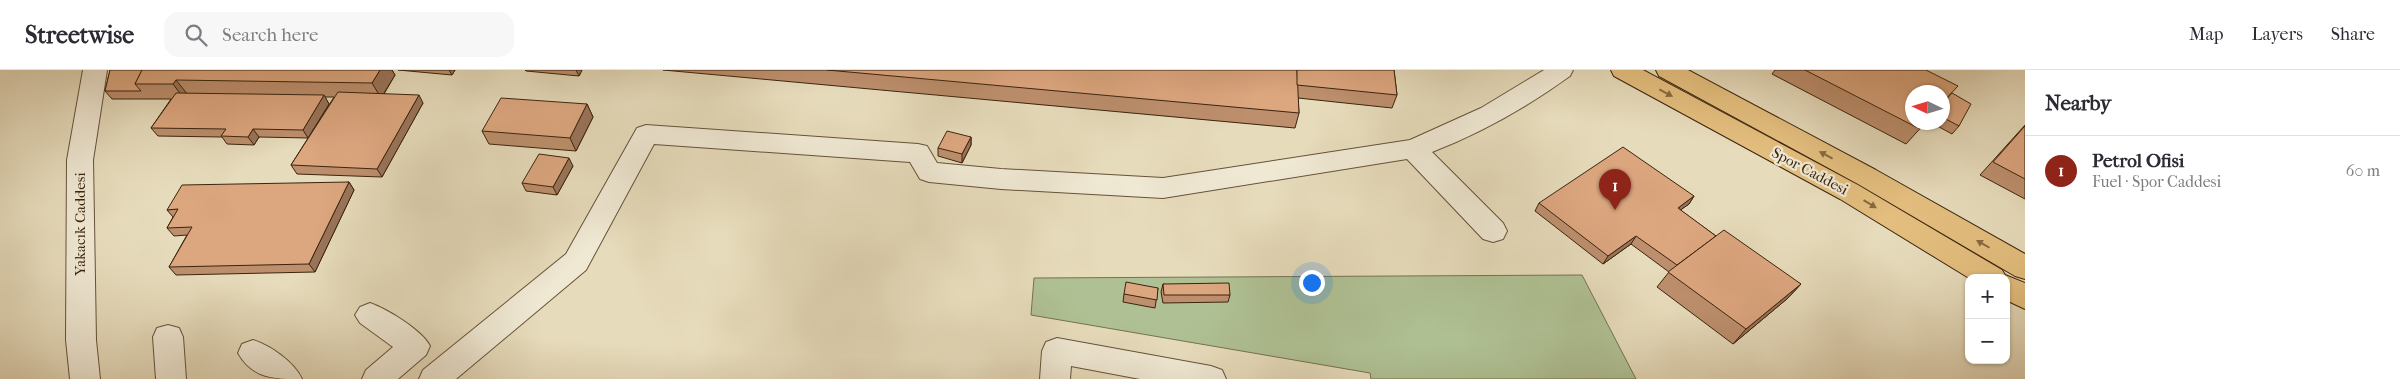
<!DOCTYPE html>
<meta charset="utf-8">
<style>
:root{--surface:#fff;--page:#f7f7f7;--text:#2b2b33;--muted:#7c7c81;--line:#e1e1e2;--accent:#8f2418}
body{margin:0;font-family:"IM FELL French Canon",serif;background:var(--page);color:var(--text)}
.controls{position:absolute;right:15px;bottom:15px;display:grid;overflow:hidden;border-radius:10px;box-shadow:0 1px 4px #0004}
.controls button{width:45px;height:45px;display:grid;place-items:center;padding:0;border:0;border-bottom:1px solid var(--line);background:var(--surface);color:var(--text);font:25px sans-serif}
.compass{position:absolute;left:1905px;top:15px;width:45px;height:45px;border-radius:50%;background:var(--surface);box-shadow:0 1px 4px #0004;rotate:274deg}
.you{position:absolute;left:1311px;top:212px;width:18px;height:18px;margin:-12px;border:4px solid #fff;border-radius:50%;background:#1a73e8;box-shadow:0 0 0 8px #1a73e833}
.badge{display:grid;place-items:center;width:32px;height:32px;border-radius:50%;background:var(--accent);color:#fff;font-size:16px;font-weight:700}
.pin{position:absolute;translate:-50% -41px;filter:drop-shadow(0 1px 2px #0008)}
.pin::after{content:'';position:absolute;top:26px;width:18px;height:15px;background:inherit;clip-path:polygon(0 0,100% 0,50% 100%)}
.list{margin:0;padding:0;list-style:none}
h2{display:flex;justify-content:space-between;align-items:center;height:65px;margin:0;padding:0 20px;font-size:21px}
h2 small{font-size:16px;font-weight:400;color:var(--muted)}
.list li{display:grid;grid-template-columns:32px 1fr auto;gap:15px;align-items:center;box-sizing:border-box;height:70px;padding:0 20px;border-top:1px solid var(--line)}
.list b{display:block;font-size:19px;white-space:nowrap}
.list p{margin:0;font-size:16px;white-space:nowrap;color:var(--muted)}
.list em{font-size:16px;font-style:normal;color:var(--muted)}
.icon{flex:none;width:28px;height:28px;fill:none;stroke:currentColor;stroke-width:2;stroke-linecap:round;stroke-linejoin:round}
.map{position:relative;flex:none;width:2025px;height:309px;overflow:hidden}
header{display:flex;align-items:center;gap:30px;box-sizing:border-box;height:70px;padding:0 25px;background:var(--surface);border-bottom:1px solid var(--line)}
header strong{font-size:24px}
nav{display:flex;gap:28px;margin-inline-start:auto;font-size:18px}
.search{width:350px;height:45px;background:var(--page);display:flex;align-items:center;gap:12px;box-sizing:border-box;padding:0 18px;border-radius:15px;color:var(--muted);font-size:19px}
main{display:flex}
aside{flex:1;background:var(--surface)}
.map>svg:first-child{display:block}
</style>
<header>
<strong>Streetwise</strong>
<div class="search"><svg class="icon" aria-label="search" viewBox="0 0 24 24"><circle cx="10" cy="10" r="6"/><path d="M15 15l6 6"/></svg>Search here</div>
<nav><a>Map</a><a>Layers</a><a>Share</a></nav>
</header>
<main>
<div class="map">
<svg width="2025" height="309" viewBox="0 0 2025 309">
<rect width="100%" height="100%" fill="#e6dbbb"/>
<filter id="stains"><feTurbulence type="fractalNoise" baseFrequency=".004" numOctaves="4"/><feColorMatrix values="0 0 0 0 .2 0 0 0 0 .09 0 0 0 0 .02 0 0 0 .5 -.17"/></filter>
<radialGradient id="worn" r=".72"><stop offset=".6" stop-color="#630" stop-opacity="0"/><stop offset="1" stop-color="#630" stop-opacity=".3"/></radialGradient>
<!-- green -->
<path fill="#afc194" stroke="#757251" d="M1582,205L1636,309H1371L1370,303L1031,245L1034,208Z"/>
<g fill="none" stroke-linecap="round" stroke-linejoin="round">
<!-- minor casing -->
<g stroke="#665239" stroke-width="2">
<g id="minor">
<path d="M83,0H107L93,90L96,270L100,309H70L66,270L67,90Z"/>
<path d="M1544,0H1573L1570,6C1527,37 1481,63 1432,82L1503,153L1507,161L1503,169L1493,172L1483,169L1407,89L1163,128L1001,119L929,112L920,109L910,92L654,74L586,200L456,309H419L423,300L566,184L637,58L646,55L918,74L927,76L937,93L1001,99L1163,108L1410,70L1481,38Z"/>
<path d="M370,233C387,239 422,260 430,276L426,285L398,309H362L366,300L393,277L360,253L355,245L360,237Z"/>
<path d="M168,255L179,258L183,267L186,309H156L153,267L157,258Z"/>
<path d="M1057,268L1211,296L1222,300L1226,309H1140L1071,296L1070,309H1040L1042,281L1046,272Z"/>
<path d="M253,270C271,276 294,292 302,309C274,309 253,309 238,283L242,274Z"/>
</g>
</g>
<!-- major casing -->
<g stroke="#3b240e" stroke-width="2">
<g id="major">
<path d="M1611,0H1643L1858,115L2002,200L2005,205L2025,213V239L2006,230V208H1969L1840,129L1614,6Z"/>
<path d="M1656,0H1688L1876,100L2025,184V209L2015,206L1858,114L1659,6Z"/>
</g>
</g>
<!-- minor -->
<use href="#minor" fill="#efe8d3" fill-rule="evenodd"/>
<!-- major -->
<use href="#major" fill="#e3be7e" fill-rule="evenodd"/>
</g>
<!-- wall -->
<g fill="#bd8f6d" stroke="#3b240e">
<path d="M110,0H392L395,5L384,24L423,33L382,107L297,104L291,95L334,27H325L329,34L308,68L259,67L254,75L227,74L222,67L158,66L151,58L171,29H112L105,21Z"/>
<path d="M398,0H455L452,5Z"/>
<path d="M525,0H582L579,6L526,1Z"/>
<path d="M663,0H1394L1397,25L1392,38L1298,28L1299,43L1295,58Z"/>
<path d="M1775,0H1926L1952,23L1959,56L1952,64L1930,52H1942V22L1926,52L1906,74L1772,4Z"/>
<path d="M587,34L593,47L576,81L489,74L482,61Z"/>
<path d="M2025,55V129L1980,105Z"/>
<path d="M971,67V75L962,93L938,86V78Z"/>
<path d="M573,96L557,125L526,121L522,113Z"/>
<path d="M349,112L354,120L315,202L176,205L169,197L187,165L174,166L167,158L173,147L167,140Z"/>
<path d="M1694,126L1689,134L1680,140L1716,166L1801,214L1788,228L1733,274L1657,217L1669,202L1631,174L1603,194L1535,141L1539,133Z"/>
<path d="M1163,214L1230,225L1228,232L1163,233L1161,222Z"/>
<path d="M1158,218L1155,238L1123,232L1124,224Z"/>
</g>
<!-- shaded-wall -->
<g fill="#9a7459" stroke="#3b240e">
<path d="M380,0H392L395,5L381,28L372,13Z"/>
<path d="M449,0H455L452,5Z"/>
<path d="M576,0H582L579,6Z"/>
<path d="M176,10L188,25L185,30L173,14Z"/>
<path d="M324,25L329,34L308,68L303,60Z"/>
<path d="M419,25L423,33L382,107L377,99Z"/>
<path d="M587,34L593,47L576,81L570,68Z"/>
<path d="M253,59L259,67L254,75L248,67Z"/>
<path d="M971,67V75L962,93V84Z"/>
<path d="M569,88L573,96L557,125L553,117Z"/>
<path d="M349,112L354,120L315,202L309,194Z"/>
<path d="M1694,126L1689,134L1672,146L1678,138Z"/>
<path d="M1636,166L1631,174L1603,194L1608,186Z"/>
<path d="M1801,214L1788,228L1733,274L1746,259Z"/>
</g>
<!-- building -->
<g fill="#dca67f" stroke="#3b240e">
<path d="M110,0H142L135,14L141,21H105Z"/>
<path d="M142,0H380L372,13L176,10L173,14H135Z"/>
<path d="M827,0H1297L1299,43Z"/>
<path d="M1297,0H1394L1397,25L1297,15Z"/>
<path d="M1805,0H1926L1958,16L1942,33V22H1912V52H1925L1920,59Z"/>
<path d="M338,22L419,25L377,99L291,95Z"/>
<path d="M176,23L324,25L303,60L253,59L248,67L221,66L226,59L151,58Z"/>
<path d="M1952,23L1971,34L1959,56L1942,47V34Z"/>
<path d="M501,28L587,34L570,68L482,61Z"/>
<path d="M2025,56V109L1993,92Z"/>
<path d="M947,61L971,67L962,84L938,78Z"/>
<path d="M1623,77L1694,126L1678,138L1716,166L1677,195L1636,166L1608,186L1539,133Z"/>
<path d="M539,84L569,88L553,117L522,113Z"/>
<path d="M349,112L309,194L169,197L192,157L167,158L178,139L167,140L182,115Z"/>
<path d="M1724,160L1801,214L1746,259L1668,202Z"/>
<path d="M1126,212L1158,218L1157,230L1124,224Z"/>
<path d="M1229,213L1230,225H1164L1163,214Z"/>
</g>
<!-- one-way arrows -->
<defs><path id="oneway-solid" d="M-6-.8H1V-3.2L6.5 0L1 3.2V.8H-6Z" transform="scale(1.25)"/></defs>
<g fill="#876940">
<use href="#oneway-solid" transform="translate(1666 23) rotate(28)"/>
<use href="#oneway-solid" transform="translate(1826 85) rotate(-152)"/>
<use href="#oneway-solid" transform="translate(1870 134) rotate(31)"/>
<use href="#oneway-solid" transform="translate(1983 174) rotate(-150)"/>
</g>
<g text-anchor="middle" stroke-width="4.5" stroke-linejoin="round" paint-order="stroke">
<!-- street labels -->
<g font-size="15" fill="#3b240e" stroke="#efe8d3">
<text transform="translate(1810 101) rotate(28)" y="5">Spor Caddesi</text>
<text transform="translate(80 154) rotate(-90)" y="5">Yakacık Caddesi</text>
</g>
</g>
<rect width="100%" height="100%" filter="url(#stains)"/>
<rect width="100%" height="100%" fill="url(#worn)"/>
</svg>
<div class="controls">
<button>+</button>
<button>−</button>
</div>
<svg class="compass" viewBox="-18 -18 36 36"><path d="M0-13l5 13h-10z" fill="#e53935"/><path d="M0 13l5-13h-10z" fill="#7c7c81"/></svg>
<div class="you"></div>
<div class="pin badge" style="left:1615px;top:140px">1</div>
</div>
<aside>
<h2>Nearby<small></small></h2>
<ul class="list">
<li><span class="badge">1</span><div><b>Petrol Ofisi</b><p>Fuel · Spor Caddesi</p></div><em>60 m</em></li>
</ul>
</aside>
</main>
